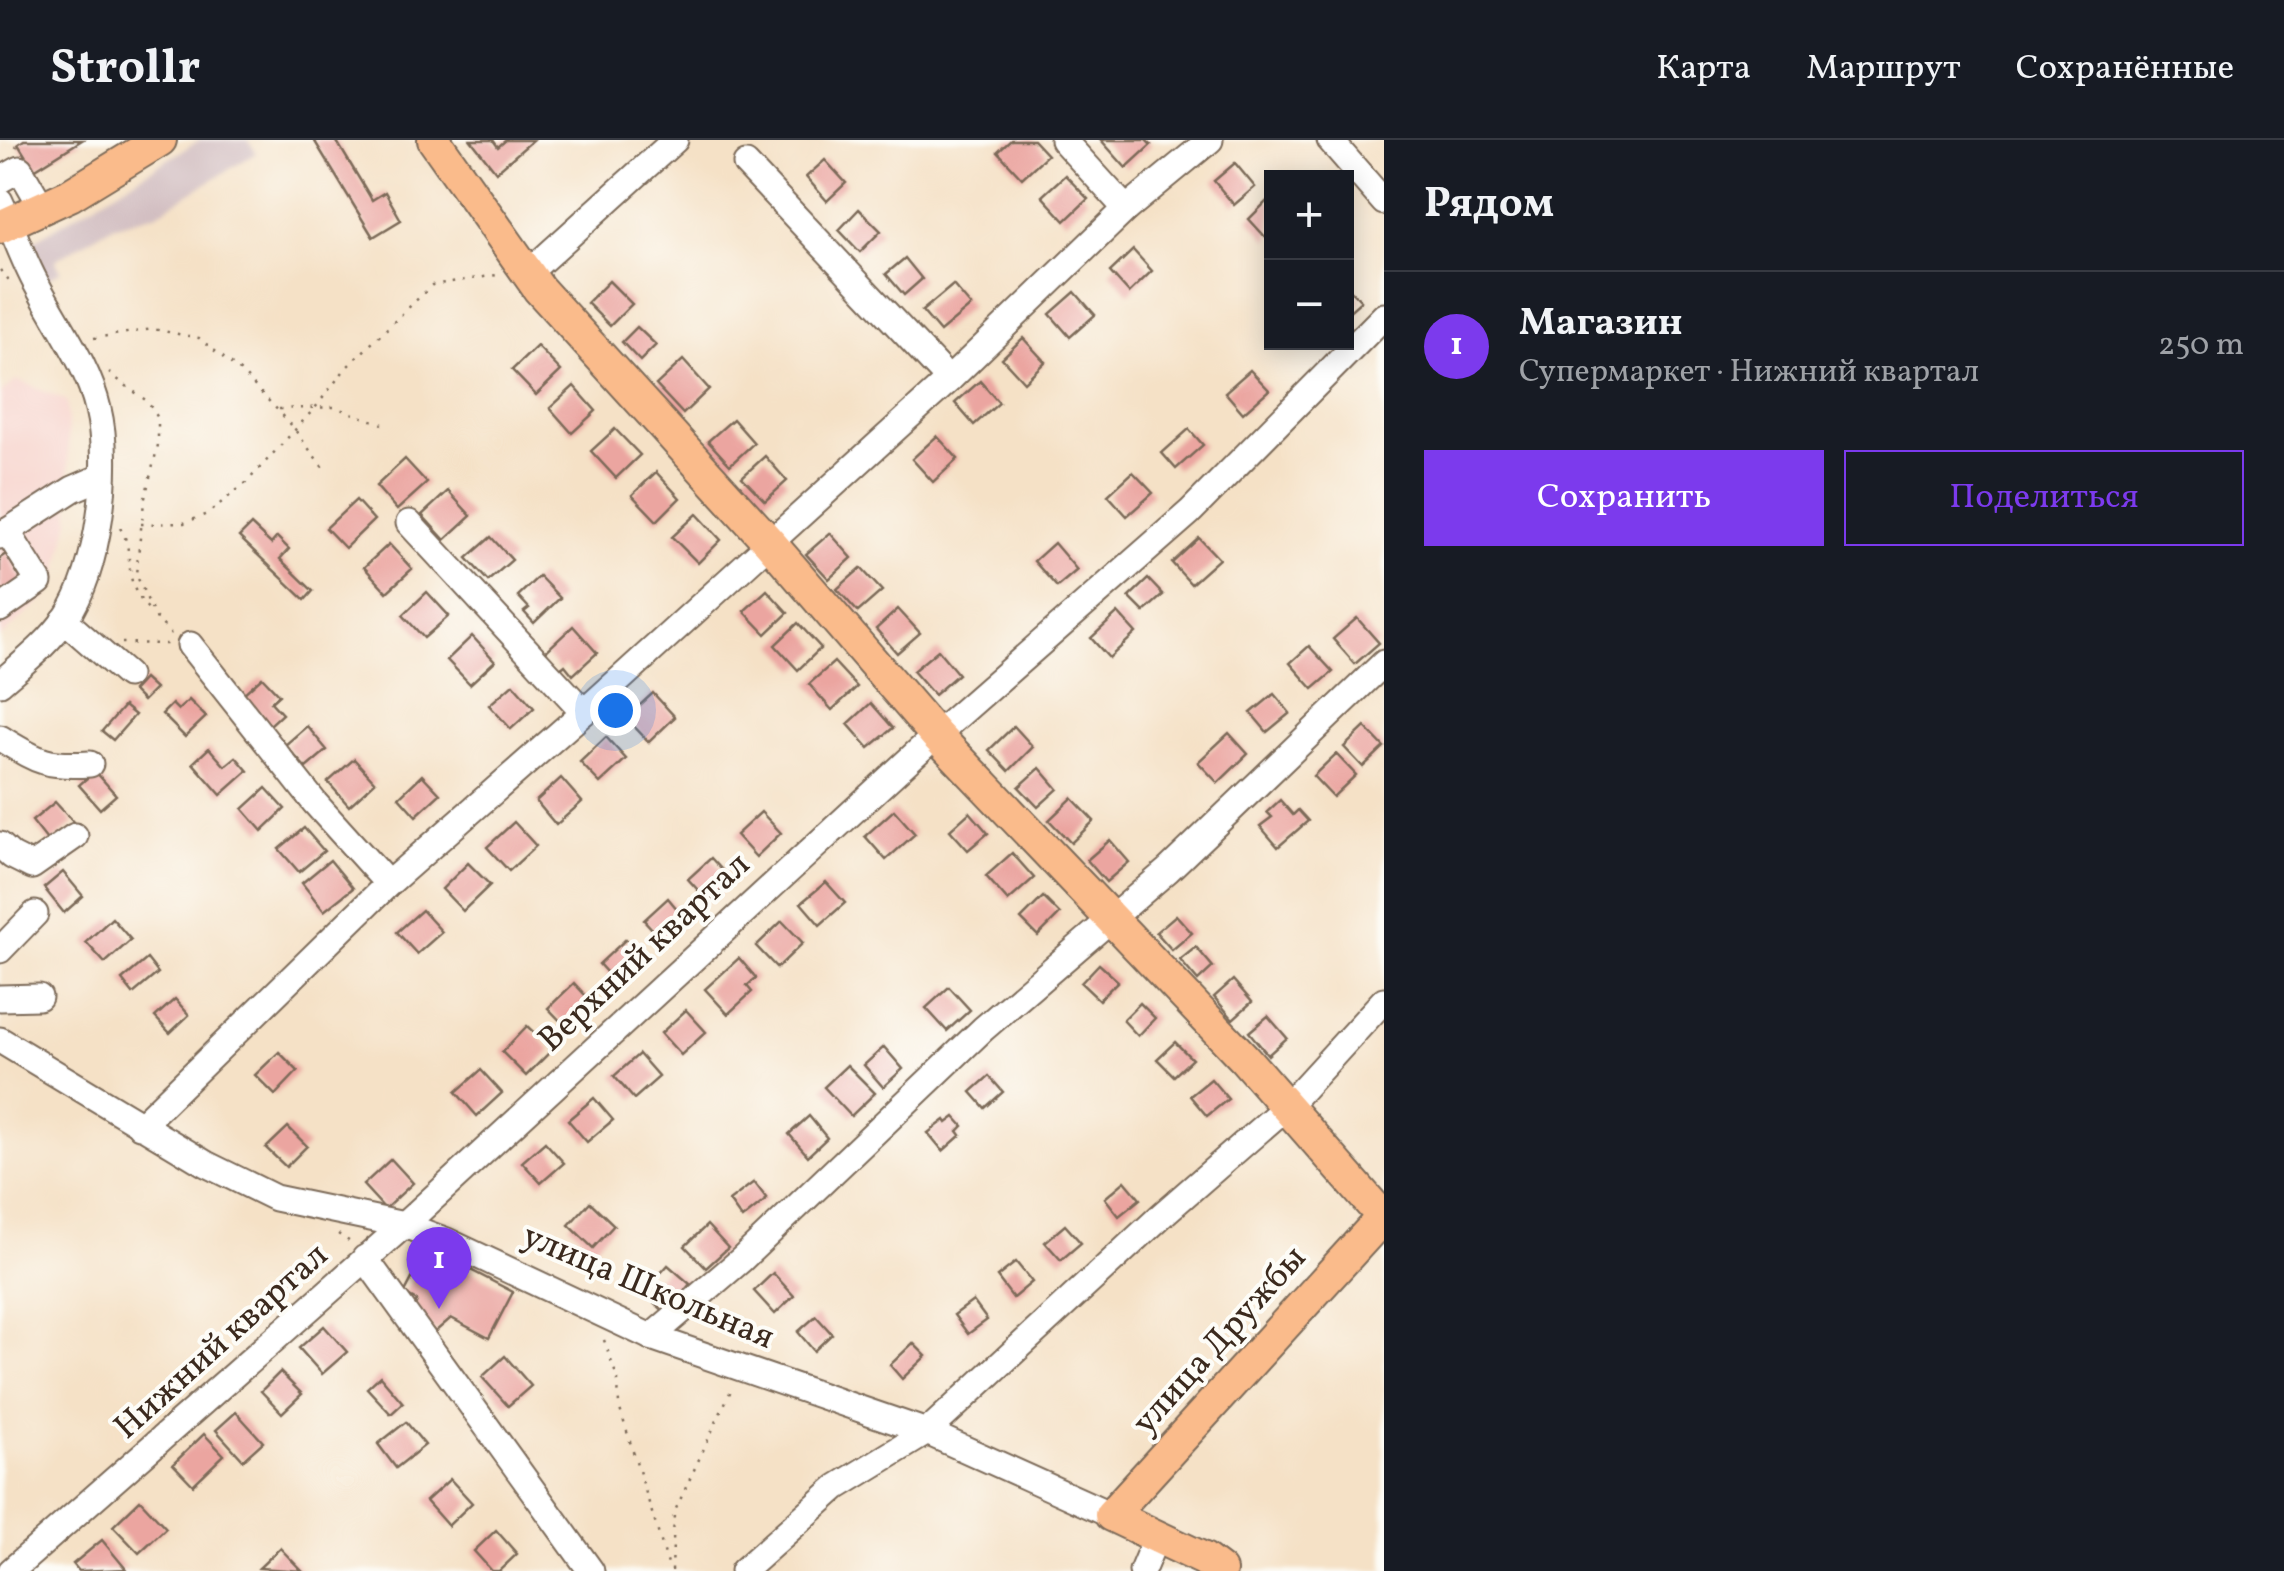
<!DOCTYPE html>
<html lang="ru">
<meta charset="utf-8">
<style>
:root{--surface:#171b24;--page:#242831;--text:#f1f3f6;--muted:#9ea1a6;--line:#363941;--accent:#7c3aed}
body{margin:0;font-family:Vollkorn,serif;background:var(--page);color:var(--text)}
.controls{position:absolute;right:30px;top:30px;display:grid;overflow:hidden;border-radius:0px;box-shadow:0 5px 25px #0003}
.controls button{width:90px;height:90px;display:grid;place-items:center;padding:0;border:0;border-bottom:2px solid var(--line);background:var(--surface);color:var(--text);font:50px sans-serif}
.you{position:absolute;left:615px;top:570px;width:35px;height:35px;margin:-25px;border:8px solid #fff;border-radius:50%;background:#1a73e8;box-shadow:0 0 0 15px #1a73e833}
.badge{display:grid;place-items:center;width:65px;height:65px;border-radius:50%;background:var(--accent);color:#fff;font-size:32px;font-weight:700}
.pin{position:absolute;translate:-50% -82px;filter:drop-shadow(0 2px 5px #0008)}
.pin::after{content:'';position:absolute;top:52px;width:35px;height:30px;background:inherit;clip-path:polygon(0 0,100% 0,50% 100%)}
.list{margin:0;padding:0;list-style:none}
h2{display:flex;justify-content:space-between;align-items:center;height:130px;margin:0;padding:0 40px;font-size:42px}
h2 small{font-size:32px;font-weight:400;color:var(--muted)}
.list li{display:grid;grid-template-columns:65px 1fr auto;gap:30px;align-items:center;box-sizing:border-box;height:150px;padding:0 40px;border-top:2px solid var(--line)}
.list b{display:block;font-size:38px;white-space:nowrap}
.list p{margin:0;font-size:32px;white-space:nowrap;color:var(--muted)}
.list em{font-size:32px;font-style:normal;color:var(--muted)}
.actions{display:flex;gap:20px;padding:30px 40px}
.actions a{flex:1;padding:22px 0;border:2px solid var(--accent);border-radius:0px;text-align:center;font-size:35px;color:var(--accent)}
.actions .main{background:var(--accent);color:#fff}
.map{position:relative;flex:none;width:1384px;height:1431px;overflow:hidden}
header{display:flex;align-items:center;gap:60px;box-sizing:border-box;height:140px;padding:0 50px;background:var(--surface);border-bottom:2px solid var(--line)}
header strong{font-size:48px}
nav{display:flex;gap:55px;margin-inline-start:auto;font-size:35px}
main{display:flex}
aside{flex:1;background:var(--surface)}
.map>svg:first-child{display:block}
</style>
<header>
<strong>Strollr</strong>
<nav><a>Карта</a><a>Маршрут</a><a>Сохранённые</a></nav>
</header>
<main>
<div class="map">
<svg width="1384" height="1431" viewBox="0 0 1384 1431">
<rect width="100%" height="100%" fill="#fdfcf7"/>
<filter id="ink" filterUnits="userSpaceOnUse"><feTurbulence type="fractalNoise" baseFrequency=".01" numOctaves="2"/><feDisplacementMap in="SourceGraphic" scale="20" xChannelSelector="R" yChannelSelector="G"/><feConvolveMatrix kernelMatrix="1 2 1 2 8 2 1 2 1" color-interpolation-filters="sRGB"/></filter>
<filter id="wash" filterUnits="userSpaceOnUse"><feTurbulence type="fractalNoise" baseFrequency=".0048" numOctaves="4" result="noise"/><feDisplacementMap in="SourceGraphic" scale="40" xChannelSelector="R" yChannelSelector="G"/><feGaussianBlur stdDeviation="2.25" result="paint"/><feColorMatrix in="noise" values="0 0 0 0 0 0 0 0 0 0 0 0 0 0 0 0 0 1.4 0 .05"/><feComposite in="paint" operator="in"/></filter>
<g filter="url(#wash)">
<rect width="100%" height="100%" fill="#f5e1c6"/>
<!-- built -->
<path fill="#f7d0c9" d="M17,240L67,261L70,379L54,449L0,498V254Z"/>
<!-- industrial -->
<path fill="#d2bec1" d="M200,0H248L256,13L156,74L112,86L55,120L61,131L46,140L25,106Z"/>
<g id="blocks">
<!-- building -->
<g fill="#eba5a0">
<path d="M24,0H82L34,30L18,4Z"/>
<path d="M314,0H336L372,60L385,52L401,80L373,97Z"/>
<path d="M471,0H493L498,7L506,0H533L496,32Z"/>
<path d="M1011,0H1033L1047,15L1022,38L998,12Z"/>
<path d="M1101,0H1146L1151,5L1126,28Z"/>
<path d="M825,20L846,43L827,61L806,37Z"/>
<path d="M1235,23L1255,47L1234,65L1214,41Z"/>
<path d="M1065,35L1088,59L1065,81L1042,56Z"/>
<path d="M1268,60L1272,64L1269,101L1249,79Z"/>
<path d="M859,69L881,91L860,112L839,90Z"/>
<path d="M1133,110L1152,131L1129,153L1110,132Z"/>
<path d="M905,118L922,139L904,155L886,134Z"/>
<path d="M609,141L632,164L610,186L587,163Z"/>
<path d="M953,145L971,166L940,192L922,171Z"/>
<path d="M1346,145L1361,161L1346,174Z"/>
<path d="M1075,152L1095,175L1070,197L1050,174Z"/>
<path d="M637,187L656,205L640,221L622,202Z"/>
<path d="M1023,198L1045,222L1024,242L1002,218Z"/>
<path d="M537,206L561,231L536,255L512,230Z"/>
<path d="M683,220L709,249L683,274L656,245Z"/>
<path d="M1250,230L1269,250L1243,273L1225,252Z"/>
<path d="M980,241L999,263L974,285L955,263Z"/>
<path d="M574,246L596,271L572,293L550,268Z"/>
<path d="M733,279L754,303L730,325L708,301Z"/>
<path d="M615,289L640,315L616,338L591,311Z"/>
<path d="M1189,289L1203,305L1176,329L1162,313Z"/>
<path d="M937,296L958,319L933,342L912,319Z"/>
<path d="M765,316L787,341L765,361L742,337Z"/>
<path d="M405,319L427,343L397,370L376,346Z"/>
<path d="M656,332L680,358L657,381L632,355Z"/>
<path d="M1133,332L1153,353L1127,376L1108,355Z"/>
<path d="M448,351L471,376L445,400L422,375Z"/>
<path d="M356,360L374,380L345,408L326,388Z"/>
<path d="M697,374L721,400L698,423L672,397Z"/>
<path d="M251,385L271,404L277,397L289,409L280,419L313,451L305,460L239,397Z"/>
<path d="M830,393L852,418L829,439L806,414Z"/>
<path d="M491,397L512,420L488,441L467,418Z"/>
<path d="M1199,398L1219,419L1191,444L1172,423Z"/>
<path d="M1054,403L1077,430L1057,447L1034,421Z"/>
<path d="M389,404L412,429L387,452L364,427Z"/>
<path d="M6,414L24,444L0,459V418Z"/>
<path d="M861,428L882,451L858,472L837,449Z"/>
<path d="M539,436L560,458L534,483L524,472L529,468L518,456Z"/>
<path d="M1148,439L1163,455L1144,472L1129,457Z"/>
<path d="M767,450L788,473L766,494L744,471Z"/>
<path d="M427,452L449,476L424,498L403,475Z"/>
<path d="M898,469L920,493L897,513L876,489Z"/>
<path d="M1118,473L1136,493L1109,518L1091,498Z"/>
<path d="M1357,478L1379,503L1355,524L1333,499Z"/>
<path d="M798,483L821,508L798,530L775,505Z"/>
<path d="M573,486L597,513L573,535L565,525L559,530L544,513Z"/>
<path d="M472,496L495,521L470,544L447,520Z"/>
<path d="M1309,506L1333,532L1313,549L1290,523Z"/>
<path d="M938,510L958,534L934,555L913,531Z"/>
<path d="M834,522L857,547L832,570L809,544Z"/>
<path d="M262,537L279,555L271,562L282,574L270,585L243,554Z"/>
<path d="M144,539L155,549L143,561L133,551Z"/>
<path d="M513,544L534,568L511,589L489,565Z"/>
<path d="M653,553L675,577L649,602L626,578Z"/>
<path d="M1274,554L1290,573L1267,592L1251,573Z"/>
<path d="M189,560L206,577L185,597L162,574L172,564L178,570Z"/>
<path d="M871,563L893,588L869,608L848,584Z"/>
<path d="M124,566L135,575L113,600L102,591Z"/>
<path d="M307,586L327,610L306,628L285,605Z"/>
<path d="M1014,586L1033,607L1009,631L989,610Z"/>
<path d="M1365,587L1384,607L1363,627L1344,607Z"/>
<path d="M1229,593L1248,614L1218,643L1198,622Z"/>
<path d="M606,597L626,619L600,643L580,622Z"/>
<path d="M209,608L225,626L236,617L248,631L221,655L193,623Z"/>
<path d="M1336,614L1356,635L1333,657L1313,636Z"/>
<path d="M354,619L375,642L349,666L328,642Z"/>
<path d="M1040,628L1058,649L1038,667L1019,647Z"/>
<path d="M95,631L116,655L100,669L79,645Z"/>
<path d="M422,635L440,654L416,676L399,657Z"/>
<path d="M561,638L582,662L556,685L536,661Z"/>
<path d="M266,648L285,669L262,691L243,669Z"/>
<path d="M1072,658L1094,681L1071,703L1049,680Z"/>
<path d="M1280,660L1293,675L1298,670L1308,681L1278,707L1260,686L1272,677L1267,672Z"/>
<path d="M55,662L74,683L50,704L32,681Z"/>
<path d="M894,670L915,694L886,720L865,696Z"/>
<path d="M761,672L781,693L756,717L736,695Z"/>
<path d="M970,672L988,693L968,710L950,690Z"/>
<path d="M514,682L536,706L509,731L487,707Z"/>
<path d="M304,688L324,711L299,732L279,709Z"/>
<path d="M1110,700L1129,722L1106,742L1087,720Z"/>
<path d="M1012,713L1034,738L1008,761L986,736Z"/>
<path d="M711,718L732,741L709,762L688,739Z"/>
<path d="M330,720L353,748L324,771L302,743Z"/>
<path d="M468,723L490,745L463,771L442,749Z"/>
<path d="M63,732L83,756L64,773L44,748Z"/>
<path d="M826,742L845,763L820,785L801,763Z"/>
<path d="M1043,757L1060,774L1038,796L1021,779Z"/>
<path d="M668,758L687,781L664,802L644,780Z"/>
<path d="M422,770L442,792L417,814L397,792Z"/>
<path d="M1176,775L1192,793L1172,810L1156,792Z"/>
<path d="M112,778L131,800L105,823L86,802Z"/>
<path d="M782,781L803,803L777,828L756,806Z"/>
<path d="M626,799L645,819L617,844L599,824Z"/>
<path d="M1196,807L1213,827L1198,841L1180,820Z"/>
<path d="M739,818L756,838L747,846L752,852L728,874L705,849Z"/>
<path d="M147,819L158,833L133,854L122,840Z"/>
<path d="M1099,824L1118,841L1099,860L1081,843Z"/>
<path d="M1233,840L1252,862L1233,879L1214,857Z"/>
<path d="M574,843L595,866L570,891L548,868Z"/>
<path d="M949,847L970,870L947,891L926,868Z"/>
<path d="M175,859L189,875L170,893L155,877Z"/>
<path d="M1140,863L1155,878L1138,896L1123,880Z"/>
<path d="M686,870L706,892L681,915L661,893Z"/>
<path d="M1268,876L1287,898L1268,915L1249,892Z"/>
<path d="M527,886L552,910L526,936L502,912Z"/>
<path d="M1175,902L1192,919L1174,936L1157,919Z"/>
<path d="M884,907L903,929L883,947L864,925Z"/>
<path d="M279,912L298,931L275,955L255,935Z"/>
<path d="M639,914L659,937L634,959L614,936Z"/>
<path d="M847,925L875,953L851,976L824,947Z"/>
<path d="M481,930L502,953L477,976L456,952Z"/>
<path d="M989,936L1003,952L985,968L971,952Z"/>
<path d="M1211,939L1228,959L1207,976L1190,956Z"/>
<path d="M594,958L613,980L587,1002L568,980Z"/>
<path d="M809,976L827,998L808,1016L789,994Z"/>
<path d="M955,977L963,986L958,991L961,995L943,1011L928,993L945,980L947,983Z"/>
<path d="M288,987L307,1006L286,1027L266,1008Z"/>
<path d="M545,1002L564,1023L541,1043L522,1022Z"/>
<path d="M391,1019L413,1043L385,1069L363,1045Z"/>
<path d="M1125,1041L1140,1059L1119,1076L1105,1058Z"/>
<path d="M754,1042L767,1059L742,1079L729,1061Z"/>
<path d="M590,1062L614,1085L593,1108L569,1085Z"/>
<path d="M707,1085L728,1108L706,1128L685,1106Z"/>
<path d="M1065,1085L1081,1103L1061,1120L1045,1102Z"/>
<path d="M428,1108L513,1152L489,1198L451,1178L435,1192L414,1168L417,1161L404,1154Z"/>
<path d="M1016,1122L1032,1142L1013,1158L997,1137Z"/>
<path d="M668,1125L690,1144L666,1173L643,1153Z"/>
<path d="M773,1133L794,1156L775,1174L754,1151Z"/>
<path d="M973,1161L987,1180L968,1194L954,1175Z"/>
<path d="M816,1176L832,1194L814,1211L798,1192Z"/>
<path d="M324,1186L347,1212L322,1234L299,1208Z"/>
<path d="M913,1203L926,1216L902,1239L890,1225Z"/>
<path d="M505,1216L531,1246L508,1266L482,1237Z"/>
<path d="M280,1232L302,1254L282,1273L261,1251Z"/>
<path d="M380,1236L403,1263L391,1274L367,1248Z"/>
<path d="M236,1272L263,1302L243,1320L216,1290Z"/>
<path d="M406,1282L425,1305L396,1328L378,1304Z"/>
<path d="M204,1294L224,1315L193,1345L173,1324Z"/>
<path d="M450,1339L472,1363L448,1386L426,1361Z"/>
<path d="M140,1360L166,1388L139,1413L113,1386Z"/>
<path d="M496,1390L517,1414L499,1431H492L474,1411Z"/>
<path d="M102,1400L126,1429L79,1431L73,1424Z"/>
<path d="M280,1408L302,1431L259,1428Z"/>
</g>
</g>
</g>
<g filter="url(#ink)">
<use href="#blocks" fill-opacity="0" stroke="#7c6a59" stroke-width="2.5"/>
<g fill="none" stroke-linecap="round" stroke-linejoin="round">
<!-- minor casing -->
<g stroke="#7c6a59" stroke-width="29">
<g id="minor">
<path d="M1063,0L1126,69"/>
<path d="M1330,0L1384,62"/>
<path d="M746,24L949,240"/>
<path d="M0,40L20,29L42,67"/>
<path d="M0,61C13,89 22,118 37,145C58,185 88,225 98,269C112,326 99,430 66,478C48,504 23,523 0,543"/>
<path d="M528,133L675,0"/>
<path d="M409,383L584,572"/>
<path d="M0,396L73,349L101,337"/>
<path d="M0,469L39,442L7,391"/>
<path d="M64,480L127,535"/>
<path d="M190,505L315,663L388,744"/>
<path d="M0,598C38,621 45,627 90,624"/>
<path d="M0,705L12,716L32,726L75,696"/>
<path d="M0,810L35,774"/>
<path d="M0,858L39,857"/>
<path d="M0,900L206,1024L275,1058L404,1085L447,1101L651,1197L927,1292L1111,1375"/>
<path d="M140,986L388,744L584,572L949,240L1126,69L1210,0"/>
<path d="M365,1118L591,1431"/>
<path d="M651,1197L741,1120L983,889L1168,730L1384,523"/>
<path d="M11,1431L404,1085L936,595L1190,372L1384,176"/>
<path d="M743,1431L837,1347L927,1292L1162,1075L1286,967L1384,860"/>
<path d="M1142,1431L1157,1395"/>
</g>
</g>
<!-- major casing -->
<g stroke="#7c6a59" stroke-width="36">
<g id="major">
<path d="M434,0L539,149L770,403L936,595L1244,918L1383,1077L1111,1375L1204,1419L1220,1431"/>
<path d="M0,87L70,55L160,0"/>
</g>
</g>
<!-- path -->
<g stroke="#7c6a59" stroke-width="2.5" stroke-dasharray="2.5 8" stroke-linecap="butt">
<path d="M16,8L19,0"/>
<path d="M0,130L9,140"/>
<path d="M94,198L153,189L199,198L241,232L289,282L324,329"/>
<path d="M109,233L147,261L158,278V305L144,362L136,434L155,477L171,494"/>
<path d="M279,269L334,267L383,284"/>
<path d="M141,384L184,383L207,374L246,343L315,268L346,228L432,145L497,135"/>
<path d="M120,388C130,402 128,420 131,436C133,451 141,461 151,472"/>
<path d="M122,503L169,504"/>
<path d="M338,1094L352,1103"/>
<path d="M604,1200L618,1240L619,1266L670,1431"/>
<path d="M672,1431L674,1373L733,1246"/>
</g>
<!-- minor -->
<use href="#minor" stroke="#fff" stroke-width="25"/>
<!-- major -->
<use href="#major" stroke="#fabb8b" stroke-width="32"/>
</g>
</g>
<g text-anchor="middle" stroke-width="8" stroke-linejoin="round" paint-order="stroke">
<!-- street labels -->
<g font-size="35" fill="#3b2a1e" stroke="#fdfcf7">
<text transform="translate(643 811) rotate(-43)" y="12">Верхний квартал</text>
<text transform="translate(649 1145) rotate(23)" y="12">улица Школьная</text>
<text transform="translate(1218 1199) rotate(-48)" y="12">улица Дружбы</text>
<text transform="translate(220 1200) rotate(-42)" y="12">Нижний квартал</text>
</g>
</g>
</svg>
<div class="controls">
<button>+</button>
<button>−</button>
</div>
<div class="you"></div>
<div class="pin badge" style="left:439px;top:1169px">1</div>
</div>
<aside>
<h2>Рядом<small></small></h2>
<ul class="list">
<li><span class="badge">1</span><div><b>Магазин</b><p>Супермаркет · Нижний квартал</p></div><em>250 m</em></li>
</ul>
<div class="actions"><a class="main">Сохранить</a><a>Поделиться</a></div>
</aside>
</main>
